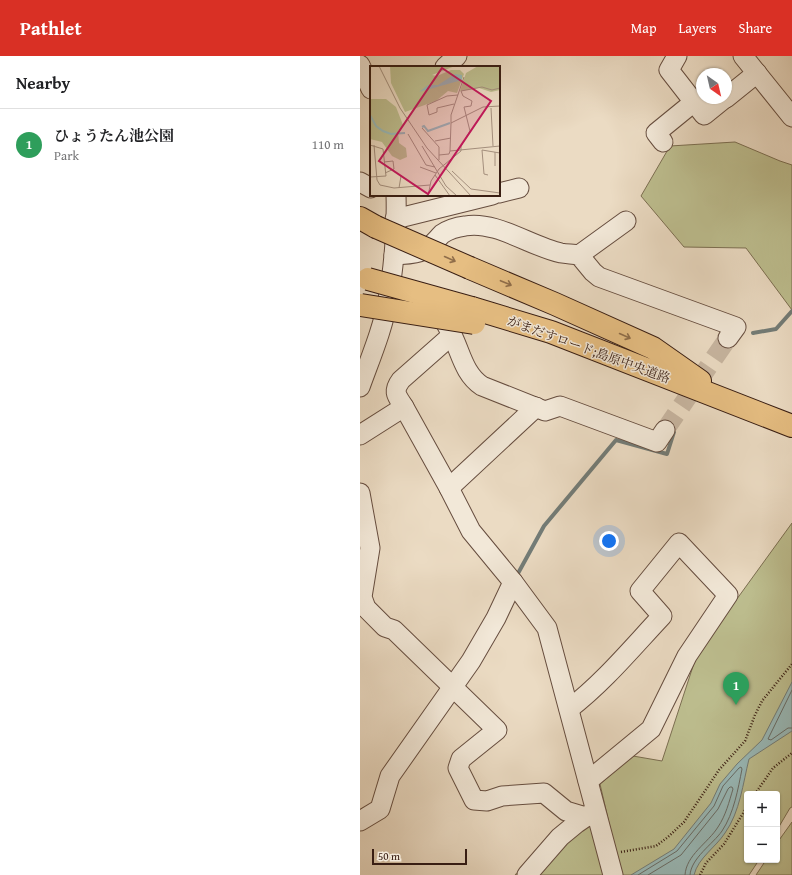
<!DOCTYPE html>
<meta charset="utf-8">
<style>
:root{--surface:#fff;--page:#f2f2f2;--text:#202124;--muted:#757577;--line:#e0e0e0;--accent:#d93025}
body{margin:0;font-family:"Gentium Book Plus","Noto Serif JP",serif;background:var(--page);color:var(--text)}
.controls{position:absolute;right:12px;bottom:12px;display:grid;overflow:hidden;border-radius:4px;box-shadow:0 1px 3px #0004}
.controls button{width:36px;height:36px;display:grid;place-items:center;padding:0;border:0;border-bottom:1px solid var(--line);background:var(--surface);color:var(--text);font:20px sans-serif}
.compass{position:absolute;left:336px;top:12px;width:36px;height:36px;border-radius:50%;background:var(--surface);box-shadow:0 1px 3px #0004;rotate:146deg}
.scale{position:absolute;left:12px;bottom:10px;width:95px;box-sizing:border-box;padding-left:4px;border:2px solid #391e13;border-top:0;font-size:11px;line-height:14px;white-space:nowrap;color:#391e13;-webkit-text-stroke:3px #f2e8d8;paint-order:stroke}
.you{position:absolute;left:249px;top:485px;width:14px;height:14px;margin:-10px;border:3px solid #fff;border-radius:50%;background:#1a73e8;box-shadow:0 0 0 6px #1a73e833}
.badge{display:grid;place-items:center;width:26px;height:26px;border-radius:50%;background:var(--accent);color:#fff;font-size:13px;font-weight:700}
.pin{position:absolute;translate:-50% -33px;filter:drop-shadow(0 1px 2px #0008)}
.pin::after{content:'';position:absolute;top:21px;width:14px;height:12px;background:inherit;clip-path:polygon(0 0,100% 0,50% 100%)}
.list{margin:0;padding:0;list-style:none}
h2{display:flex;justify-content:space-between;align-items:center;height:52px;margin:0;padding:0 16px;font-size:17px}
h2 small{font-size:13px;font-weight:400;color:var(--muted)}
.list li{display:grid;grid-template-columns:26px 1fr auto;gap:12px;align-items:center;box-sizing:border-box;height:72px;padding:0 16px;border-top:1px solid var(--line)}
.list b{display:block;font-size:15px;white-space:nowrap}
.list p{margin:0;font-size:13px;white-space:nowrap;color:var(--muted)}
.list em{font-size:13px;font-style:normal;color:var(--muted)}
.map{position:relative;flex:none;width:432px;height:819px;overflow:hidden}
header{display:flex;align-items:center;gap:24px;box-sizing:border-box;height:56px;padding:0 20px;background:var(--accent);color:#fff}
header strong{font-size:19px}
nav{display:flex;gap:22px;margin-inline-start:auto;font-size:14px}
main{display:flex}
aside{flex:1;background:var(--surface)}
.map>svg:first-child{display:block}
</style>
<header>
<strong>Pathlet</strong>
<nav><a>Map</a><a>Layers</a><a>Share</a></nav>
</header>
<main>
<aside>
<h2>Nearby<small></small></h2>
<ul class="list">
<li><span class="badge" style="background:#2e9e5b">1</span><div><b>ひょうたん池公園</b><p>Park</p></div><em>110 m</em></li>
</ul>
</aside>
<div class="map">
<svg width="432" height="819" viewBox="0 0 432 819">
<rect width="100%" height="100%" fill="#ebdbc3"/>
<filter id="stains"><feTurbulence type="fractalNoise" baseFrequency=".005" numOctaves="4"/><feColorMatrix values="0 0 0 0 .2 0 0 0 0 .09 0 0 0 0 .02 0 0 0 .5 -.17"/></filter>
<radialGradient id="worn" r=".72"><stop offset=".6" stop-color="#630" stop-opacity="0"/><stop offset="1" stop-color="#630" stop-opacity=".3"/></radialGradient>
<!-- green -->
<g fill="#bdbe8f" stroke="#7b6e51">
<path d="M375,86L420,105L432,109V254L386,192L324,191L281,140L310,90Z"/>
<path d="M432,467V751L430,752L417,774V738H387V804H399L389,819H261L240,728L273,700L302,705L337,598Z"/>
<path d="M230,759L245,819H155L162,811Z"/>
<path d="M432,766V819H396L406,804H417V787Z"/>
</g>
<!-- water -->
<path fill="#99bab9" stroke="#737c77" d="M432,626V675L389,703C383,727 380,756 365,777C356,791 338,802 334,819H271L314,793L351,747L360,728L377,708L402,684Z"/>
<g fill="none" stroke-linecap="round" stroke-linejoin="round">
<!-- shore -->
<g stroke="#696c66" stroke-width="1">
<path d="M432,634L408,683L411,684L428,672H432"/>
<path d="M278,819L317,795L354,750L363,730L379,712L381,711L382,713C378,733 374,757 362,775C353,788 331,802 330,819"/>
<path d="M288,819L321,799L358,753L368,733L370,731H372L373,733C369,746 366,759 358,771C348,787 326,799 325,819"/>
</g>
<!-- stream -->
<g stroke="#737c77" stroke-width="4">
<path d="M393,277L416,273L432,255"/>
<path d="M156,521L184,470L256,384L307,398L314,376"/>
</g>
<!-- minor-tunnel -->
<path stroke="#c7b5a0" stroke-width="19" stroke-dasharray="19 10" stroke-linecap="butt" d="M305,374L368,282"/>
<!-- minor casing -->
<g stroke="#664d3f" stroke-width="21">
<g id="minor">
<path d="M317,0L309,14L344,59L365,42"/>
<path d="M383,0L432,61"/>
<path d="M0,9L11,33"/>
<path d="M85,11L97,0"/>
<path d="M366,42L397,17"/>
<path d="M303,86L296,77L334,46"/>
<path d="M0,126L11,132"/>
<path d="M139,137L159,132"/>
<path d="M35,163L132,139"/>
<path d="M34,199C44,198 54,199 64,194C72,190 76,184 82,178C88,174 97,171 105,170C135,164 172,191 201,197C207,198 213,198 219,199L233,216L239,221L376,271L368,282"/>
<path d="M219,199L266,165"/>
<path d="M74,255L80,257C84,264 88,271 92,279C101,297 104,318 122,330L185,355L200,350L297,386L305,374"/>
<path d="M0,331C10,303 23,273 28,243C34,212 37,171 36,139"/>
<path d="M44,351C37,340 32,336 41,324L92,279"/>
<path d="M0,379L44,351L89,432L111,475L153,526L136,562L111,605L30,720L20,753L0,765"/>
<path d="M89,432L176,351"/>
<path d="M0,437L10,492L2,541L6,552L25,571L34,574L137,674L101,703L98,712L114,744L127,745L142,740L184,737L206,755L226,761"/>
<path d="M153,526L187,572L253,819"/>
<path d="M209,653C244,626 272,592 302,560L280,535L319,487L368,539L327,600L291,673L228,725"/>
<path d="M167,819L200,781L217,767L233,756"/>
</g>
</g>
<!-- highway casing -->
<g stroke="#391e13" stroke-width="24">
<g id="highway">
<path d="M0,162L16,171"/>
<path d="M110,212L195,248L293,292L340,325"/>
<path d="M112,252L191,276L432,370"/>
</g>
</g>
<!-- path -->
<g stroke="#391e13" stroke-width="2.5" stroke-dasharray="1 2" stroke-linecap="butt">
<path d="M395,738L413,712L432,697"/>
<path d="M261,796L296,790L308,781L324,766L359,714L385,685L395,659L402,645L432,608"/>
<path d="M340,819L346,807L364,788L387,751"/>
</g>
<!-- minor -->
<use href="#minor" stroke="#f2e8d8" stroke-width="19"/>
<!-- highway -->
<use href="#highway" stroke="#e6be82" stroke-width="22"/>
<!-- highway-bridge casing -->
<g stroke="#391e13" stroke-width="24" stroke-linecap="butt">
<g id="highway-bridge">
<path d="M16,171L110,212"/>
<path d="M8,223L112,252"/>
<path d="M1,249L114,267"/>
</g>
</g>
<!-- highway-bridge -->
<use href="#highway-bridge" stroke="#e6be82" stroke-width="22"/>
</g>
<!-- one-way arrows -->
<defs><path id="oneway-shaft" d="M-6 0H5M1.5-3L5.5 0L1.5 3" fill="none" stroke-width="1.6" stroke-linecap="round" stroke-linejoin="round"/></defs>
<g stroke="#906e4a">
<use href="#oneway-shaft" transform="translate(90 203) rotate(24)"/>
<use href="#oneway-shaft" transform="translate(146 227) rotate(23)"/>
<use href="#oneway-shaft" transform="translate(265 280) rotate(24)"/>
</g>
<g text-anchor="middle" stroke-width="3" stroke-linejoin="round" paint-order="stroke">
<!-- street labels -->
<g font-size="13" fill="#391e13" stroke="#f2e8d8">
<text transform="translate(229 293) rotate(20)" y="5">がまだすロード;島原中央道路</text>
</g>
</g>
<!-- overview -->
<g transform="translate(10 10)">
<rect width="130" height="130" fill="#ebdbc3"/>
<path d="M20,0H85L62,9L67,10L81,4H90L94,8L87,27L78,25L66,35L35,46L21,17ZM108,0H130V24L121,26L109,22L90,25L96,7ZM0,33H16L26,41L33,59L28,65L29,77L36,82L37,91L30,94L22,90L12,76L0,73Z" fill="#bdbe8f"/>
<path d="M85,8L92,9V14L49,26L58,19H68Z" fill="#99bab9"/>
<path fill="none" stroke="#99bab9" stroke-width="2" d="M0,49L6,60L13,65L21,68L35,67M52,61L54,60L58,65L80,57"/>
<path fill="none" stroke="#a48f7d" stroke-width="1" d="M9,0L30,42L57,82L101,130M91,25L93,30L102,35L101,40L94,41L100,65L91,80V85M91,25L112,21L122,24L130,22M84,38L67,42V46L59,49L57,39L77,30L88,29M130,40L113,41L81,57L80,85L130,80M121,42L123,80M81,57V49L94,11M52,62L69,81V94M38,68L56,99L65,101M65,75L81,72M0,79L13,83L16,110L0,111M4,79L7,114L10,119L24,122L60,119M52,80L76,120L87,130M112,84L114,108L118,109M112,84L130,87M69,89L79,88L80,85M14,96L23,95L24,103L15,107M125,100V86M50,101L66,107M82,105L101,123L130,127M65,109L80,130M29,122L31,110M58,130L61,115L69,103L91,85"/>
<path fill="#c2185b" fill-opacity="0.15" stroke="#c2185b" stroke-width="2" d="M72,2L121,35L58,128L9,95Z"/>
<rect width="130" height="130" fill="none" stroke="#391e13" stroke-width="2"/>
</g>
<rect width="100%" height="100%" filter="url(#stains)"/>
<rect width="100%" height="100%" fill="url(#worn)"/>
</svg>
<div class="controls">
<button>+</button>
<button>−</button>
</div>
<svg class="compass" viewBox="-18 -18 36 36"><path d="M0-13l5 13h-10z" fill="#e53935"/><path d="M0 13l5-13h-10z" fill="#757577"/></svg>
<div class="scale">50 m</div>
<div class="you"></div>
<div class="pin badge" style="left:376px;top:649px;background:#2e9e5b">1</div>
</div>
</main>
